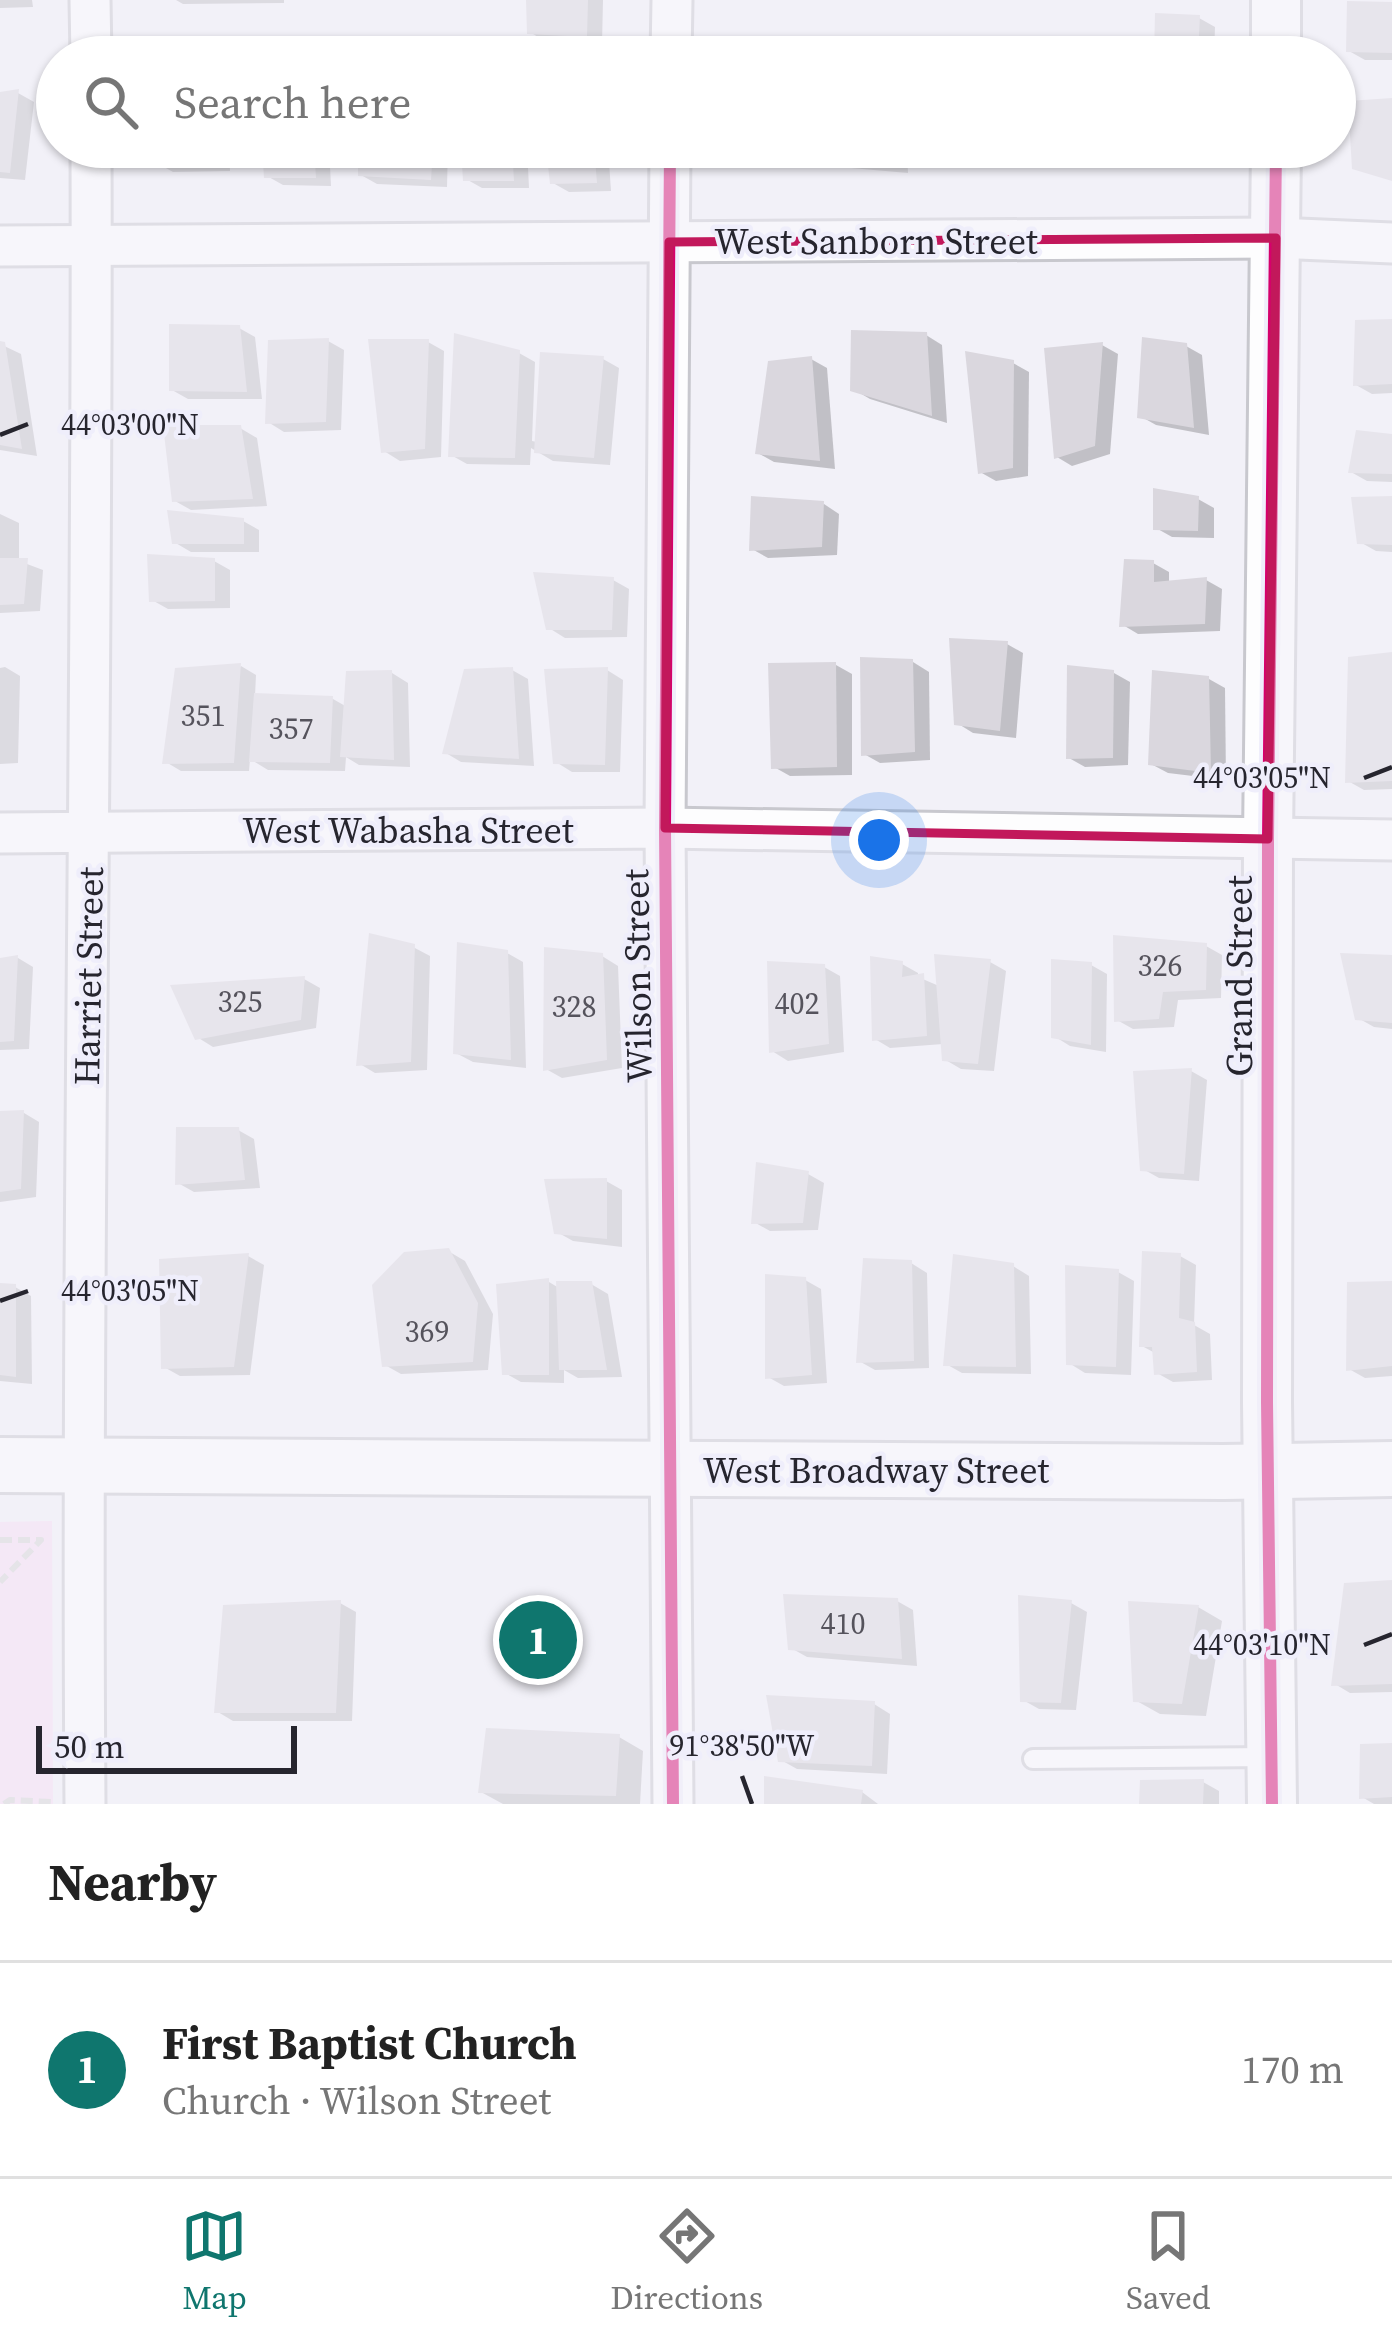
<!DOCTYPE html>
<meta charset="utf-8">
<style>
:root{--surface:#fff;--page:#f6f6f6;--text:#222;--muted:#767676;--line:#e0e0e0;--accent:#0f766e}
body{margin:0;font-family:"Source Serif 4",serif;background:var(--page);color:var(--text)}
.scale{position:absolute;left:36px;bottom:30px;width:261px;box-sizing:border-box;padding-left:12px;border:6px solid #26252e;border-top:0;font-size:33px;line-height:42px;white-space:nowrap;color:#26252e;-webkit-text-stroke:9px #efeefb;paint-order:stroke}
.you{position:absolute;left:879px;top:840px;width:42px;height:42px;margin:-30px;border:9px solid #fff;border-radius:50%;background:#1a73e8;box-shadow:0 0 0 18px #1a73e833}
.badge{display:grid;place-items:center;width:78px;height:78px;border-radius:50%;background:var(--accent);color:#fff;font-size:39px;font-weight:700}
.pin{position:absolute;translate:-50% -50%;border:6px solid #fff;box-shadow:0 3px 12px #0006}
.list{margin:0;padding:0;list-style:none}
h2{display:flex;justify-content:space-between;align-items:center;height:156px;margin:0;padding:0 48px;font-size:51px}
h2 small{font-size:39px;font-weight:400;color:var(--muted)}
.list li{display:grid;grid-template-columns:78px 1fr auto;gap:36px;align-items:center;box-sizing:border-box;height:216px;padding:0 48px;border-top:3px solid var(--line)}
.list b{display:block;font-size:45px;white-space:nowrap}
.list p{margin:0;font-size:39px;white-space:nowrap;color:var(--muted)}
.list em{font-size:39px;font-style:normal;color:var(--muted)}
.icon{flex:none;width:66px;height:66px;fill:none;stroke:currentColor;stroke-width:2;stroke-linecap:round;stroke-linejoin:round}
.map{position:relative;flex:none;width:1392px;height:1804px;overflow:hidden}
.search{position:absolute;background:var(--surface);box-shadow:0 3px 9px #0004;left:36px;right:36px;top:36px;height:132px;display:flex;align-items:center;gap:30px;box-sizing:border-box;padding:0 42px;border-radius:66px;color:var(--muted);font-size:45px}
.sheet{height:372px;background:var(--surface)}
nav{display:flex;justify-content:space-around;align-items:center;box-sizing:border-box;height:168px;border-top:3px solid var(--line);background:var(--surface);font-size:33px;color:var(--muted)}
nav a{display:grid;justify-items:center;gap:6px}
nav .on{color:var(--accent)}
.map>svg:first-child{display:block}
</style>
<div class="map">
<svg width="1392" height="1804" viewBox="0 0 1392 1804">
<rect width="100%" height="100%" fill="#f2f1f8"/>
<!-- green -->
<path fill="#f6ddf3" d="M52,1521L53,1804H0V1522Z"/>
<!-- shadow -->
<g fill="#0003">
<path d="M0,0H32L33,7L0,8Z"/>
<path d="M176,0H284V3L183,4Z"/>
<path d="M529,0H603L602,44L546,42L530,32Z"/>
<path d="M1392,5V60H1365L1349,51Z"/>
<path d="M1199,18L1215,27L1214,57H1157Z"/>
<path d="M1038,52L1048,57H994V56Z"/>
<path d="M18,93L34,102L25,180L0,178V95Z"/>
<path d="M158,147H229L230,171L173,172L157,163Z"/>
<path d="M265,147H329L331,186L283,185L267,176Z"/>
<path d="M361,147H448L447,187L377,184L361,175Z"/>
<path d="M464,147H527L529,188H482L466,179Z"/>
<path d="M549,147H608L611,191L569,192L553,183Z"/>
<path d="M768,147H907L908,173L851,168L832,157V160L783,162L768,153Z"/>
<path d="M913,147H986L985,162L929,159Z"/>
<path d="M1002,147H1060L1061,164L1019,161L1003,151Z"/>
<path d="M1076,147H1148L1147,161L1092,162L1076,153Z"/>
<path d="M1162,147H1210L1209,166L1178,167L1162,158Z"/>
<path d="M1392,322V393L1372,394L1356,385Z"/>
<path d="M239,328L255,337L262,399H188L172,390Z"/>
<path d="M926,335L942,345L947,423L870,399L853,389Z"/>
<path d="M328,341L344,350L341,430L284,432L268,422Z"/>
<path d="M428,342L444,351L441,457L400,461L384,451Z"/>
<path d="M0,344L21,354L37,456L0,450Z"/>
<path d="M1102,345L1118,354L1110,454L1072,466L1057,457Z"/>
<path d="M1186,346L1202,355L1209,435L1156,425L1140,416Z"/>
<path d="M519,353L535,362L532,441L537,442L603,359L619,368L610,465L553,461L531,448L530,465L467,464L451,455Z"/>
<path d="M811,359L827,368L835,469L774,462L758,453Z"/>
<path d="M1013,363L1029,372L1028,476L996,481L980,472Z"/>
<path d="M240,428L257,438L267,506L191,510L175,501Z"/>
<path d="M1392,437V482L1367,481L1351,472Z"/>
<path d="M1198,499L1214,508V538L1172,537L1156,528Z"/>
<path d="M1392,499V552L1376,551L1360,542Z"/>
<path d="M824,504L839,514L837,555L768,558L752,549Z"/>
<path d="M0,514L19,523V561L43,570L40,611L0,613Z"/>
<path d="M243,521L259,530V552H191L174,542Z"/>
<path d="M214,561L230,570V608L168,609L152,600Z"/>
<path d="M1153,563L1169,572V583L1206,580L1222,589L1220,631L1138,634L1123,625Z"/>
<path d="M613,580L629,589L627,637L565,638L549,628Z"/>
<path d="M1007,644L1023,653L1016,738L973,733L957,723Z"/>
<path d="M1392,655V789L1364,790L1348,781Z"/>
<path d="M913,662L929,672L930,760L880,763L864,754Z"/>
<path d="M836,665L852,674V775L790,776L774,767Z"/>
<path d="M241,666L256,675L255,696L333,699L347,707L392,673L408,683L410,767L359,765L346,757L345,771L268,770L250,759L249,771H181L166,762Z"/>
<path d="M5,667L20,676L18,763L0,764V668Z"/>
<path d="M512,670L528,679L534,766L461,762L446,753Z"/>
<path d="M607,670L623,680L620,772H572L556,762Z"/>
<path d="M1114,673L1130,682L1128,765L1085,767L1069,758Z"/>
<path d="M1209,679L1225,688L1226,780L1168,773L1151,764Z"/>
<path d="M1206,946L1222,955L1221,998L1178,1000L1174,1027L1133,1029L1117,1020Z"/>
<path d="M413,947L430,956L427,1070L375,1073L360,1064Z"/>
<path d="M507,953L523,962L526,1068L473,1062L456,1053Z"/>
<path d="M602,956L618,966L622,1068L562,1078L546,1069Z"/>
<path d="M18,958L33,967L29,1049L0,1050V961Z"/>
<path d="M1392,958V1029L1374,1027L1358,1018Z"/>
<path d="M990,962L1006,971L994,1071L961,1069L944,1059L943,1044L890,1048L875,1039L902,964L918,973V977L939,986Z"/>
<path d="M1091,965L1107,974L1106,1052L1070,1046L1054,1036Z"/>
<path d="M824,967L840,976L844,1052L788,1061L772,1051Z"/>
<path d="M304,979L320,988L316,1028L213,1047L197,1037Z"/>
<path d="M1191,1071L1207,1080L1199,1181L1159,1178L1143,1169Z"/>
<path d="M24,1113L39,1122L36,1197L0,1202V1114Z"/>
<path d="M238,1130L254,1139L260,1188L194,1192L178,1183Z"/>
<path d="M808,1174L824,1183L818,1230L770,1231L754,1222Z"/>
<path d="M606,1181L622,1190V1247L573,1241L557,1232Z"/>
<path d="M448,1251L465,1261L493,1314L488,1370L401,1374L385,1365Z"/>
<path d="M248,1256L264,1265L250,1375L180,1376L164,1367Z"/>
<path d="M1180,1256L1196,1265L1194,1325L1210,1334L1212,1380L1173,1382L1157,1373L1155,1353L1142,1346Z"/>
<path d="M911,1263L927,1273L929,1368L875,1370L859,1361Z"/>
<path d="M1013,1266L1029,1276L1031,1374L962,1373L946,1364Z"/>
<path d="M1118,1272L1134,1281L1131,1375L1085,1373L1069,1363Z"/>
<path d="M805,1280L821,1289L827,1383L784,1386L768,1377Z"/>
<path d="M549,1282L559,1288L591,1284L608,1294L622,1377L578,1378L564,1370V1383L521,1382L505,1373Z"/>
<path d="M1392,1284V1376L1365,1378L1349,1369Z"/>
<path d="M0,1286L15,1287L31,1296L32,1384L0,1381Z"/>
<path d="M1392,1583V1692L1350,1693L1335,1684Z"/>
<path d="M897,1601L913,1610L917,1666L807,1657L791,1648Z"/>
<path d="M340,1603L356,1612L352,1721H233L218,1712Z"/>
<path d="M1071,1603L1087,1612L1076,1710L1039,1709L1023,1700Z"/>
<path d="M1198,1607L1222,1621L1206,1716L1160,1714L1135,1700Z"/>
<path d="M874,1704L890,1714L887,1774L797,1769L781,1760Z"/>
<path d="M619,1737L643,1751L640,1804H503L481,1792Z"/>
<path d="M1392,1746V1804H1374L1362,1797Z"/>
<path d="M1203,1782L1219,1791V1804H1142Z"/>
<path d="M862,1792L878,1804H767Z"/>
</g>
<!-- building -->
<g fill="#dad7de">
<path d="M526,0H588L587,37L527,34Z"/>
<path d="M1347,1L1392,2V53L1346,52Z"/>
<path d="M1155,13L1200,15L1198,57H1154Z"/>
<path d="M1074,50L1135,53V57H1073Z"/>
<path d="M19,89L10,173L0,172V92Z"/>
<path d="M1392,98V181L1352,169L1348,101Z"/>
<path d="M155,147H214L215,163L154,165Z"/>
<path d="M262,147H314L316,178H264Z"/>
<path d="M358,147H433L431,180L358,176Z"/>
<path d="M461,147H512L514,181H463Z"/>
<path d="M546,147H594L597,183L550,184Z"/>
<path d="M832,147H892L893,166L832,160Z"/>
<path d="M910,147H970V155L910,152Z"/>
<path d="M999,147H1046V157L1000,153Z"/>
<path d="M1073,147H1132V153L1073,155Z"/>
<path d="M1159,147H1194V158L1159,159Z"/>
<path d="M1392,319V384L1353,386L1355,320Z"/>
<path d="M169,324L240,325L247,392L169,391Z"/>
<path d="M851,330L927,332L932,416L850,391Z"/>
<path d="M454,333L520,350L515,458L448,457Z"/>
<path d="M1142,337L1187,343L1194,428L1137,418Z"/>
<path d="M329,338L326,422L265,424L268,340Z"/>
<path d="M368,339H429L425,449L381,453Z"/>
<path d="M0,341L5,342L22,449L0,445Z"/>
<path d="M1103,342L1095,446L1054,459L1044,348Z"/>
<path d="M965,351L1014,360L1013,468L978,474Z"/>
<path d="M540,352L604,356L594,458L534,453Z"/>
<path d="M812,356L820,461L755,454L768,361Z"/>
<path d="M163,425H241L253,499L172,502Z"/>
<path d="M1356,430L1392,434V474L1348,473Z"/>
<path d="M1153,488L1199,496L1198,531L1153,530Z"/>
<path d="M751,496L824,501L822,547L749,551Z"/>
<path d="M1392,496V545L1357,544L1351,497Z"/>
<path d="M167,510L244,518V544H172Z"/>
<path d="M147,554L215,558V601L149,602Z"/>
<path d="M0,558H28L24,604L0,605Z"/>
<path d="M1124,559L1154,560V582L1207,577L1205,624L1119,627Z"/>
<path d="M533,572L614,577L612,630H546Z"/>
<path d="M949,638L1008,641L1000,731L954,725Z"/>
<path d="M1392,652V781L1345,783L1348,657Z"/>
<path d="M860,657L913,659L915,752L861,756Z"/>
<path d="M836,662L837,767L771,769L768,663Z"/>
<path d="M241,663L234,763L162,764L175,668Z"/>
<path d="M1067,665L1114,670L1113,758L1066,759Z"/>
<path d="M513,667L519,759L442,754L464,669Z"/>
<path d="M608,667L605,765L553,764L544,669Z"/>
<path d="M392,670L394,760L340,757L346,671Z"/>
<path d="M1152,670L1209,676L1211,773L1148,765Z"/>
<path d="M254,693L333,696L330,763L249,762Z"/>
<path d="M369,933L415,944L411,1062L356,1066Z"/>
<path d="M1113,935L1207,943L1206,990L1163,992L1159,1019L1114,1022Z"/>
<path d="M457,942L508,950L511,1060L453,1054Z"/>
<path d="M544,947L603,953L607,1060L543,1071Z"/>
<path d="M1340,953L1392,955V1023L1355,1020Z"/>
<path d="M934,954L991,959L978,1064L942,1061Z"/>
<path d="M18,955L14,1041L0,1042V958Z"/>
<path d="M870,956L903,961L902,977L924,973L927,1036L872,1041Z"/>
<path d="M1051,959L1092,962L1091,1045L1051,1038Z"/>
<path d="M767,961L825,964L829,1044L769,1053Z"/>
<path d="M305,976L301,1020L195,1040L170,985Z"/>
<path d="M1192,1068L1184,1174L1140,1171L1133,1071Z"/>
<path d="M24,1110L21,1189L0,1192V1111Z"/>
<path d="M176,1127H239L245,1180L175,1185Z"/>
<path d="M756,1162L809,1171L803,1223L751,1224Z"/>
<path d="M607,1178V1239L554,1234L544,1179Z"/>
<path d="M449,1248L478,1303L473,1362L382,1367L372,1285L404,1252Z"/>
<path d="M1142,1251L1181,1253L1179,1318L1195,1322L1197,1372L1154,1375L1152,1347H1139Z"/>
<path d="M249,1253L234,1367L161,1369L159,1259Z"/>
<path d="M953,1254L1014,1263L1016,1367L943,1366Z"/>
<path d="M863,1258L912,1260L914,1361L856,1363Z"/>
<path d="M1065,1265L1119,1269L1116,1367L1066,1365Z"/>
<path d="M765,1274L806,1277L812,1375L765,1379Z"/>
<path d="M549,1278V1375H502L496,1284Z"/>
<path d="M556,1281H592L607,1370H559Z"/>
<path d="M1392,1281V1366L1346,1371L1347,1282Z"/>
<path d="M0,1283L16,1284V1377L0,1375Z"/>
<path d="M1392,1580V1684L1331,1686L1344,1583Z"/>
<path d="M783,1594L898,1598L902,1659L788,1650Z"/>
<path d="M1018,1595L1072,1600L1061,1703L1020,1702Z"/>
<path d="M341,1600L336,1713H214L223,1605Z"/>
<path d="M1128,1601L1199,1605L1182,1704L1133,1702Z"/>
<path d="M766,1695L875,1701L872,1766L778,1762Z"/>
<path d="M486,1728L620,1734L616,1796L478,1793Z"/>
<path d="M1392,1743V1797L1359,1799L1360,1744Z"/>
<path d="M764,1776L863,1790L861,1804H764Z"/>
<path d="M1204,1779L1203,1804H1139L1140,1780Z"/>
</g>
<g fill="none" stroke-linecap="round" stroke-linejoin="round">
<!-- service casing -->
<g stroke="#c8c8ce" stroke-width="24">
<path id="service" d="M1033,1759L1271,1757"/>
</g>
<!-- minor casing -->
<g stroke="#c8c8ce" stroke-width="45">
<g id="minor">
<path d="M90,0L91,57"/>
<path d="M671,57L672,0"/>
<path d="M670,147L665,828L673,1804"/>
<path d="M0,246L1276,238L1392,243"/>
<path d="M0,833L665,828L1392,840"/>
<path d="M85,1804C81,1252 93,699 91,147"/>
</g>
</g>
<!-- tertiary casing -->
<g stroke="#c8c8ce" stroke-width="54">
<g id="tertiary">
<path d="M1276,57V0"/>
<path d="M1272,1804L1267,1402L1268,839L1276,147"/>
</g>
</g>
<!-- secondary casing -->
<g stroke="#c8c8ce" stroke-width="60">
<path id="secondary" d="M0,1465L1223,1472L1392,1469"/>
</g>
<!-- path -->
<g stroke="#d4d4d6" stroke-width="6" stroke-dasharray="12 6" stroke-linecap="butt">
<path d="M0,1540H41L0,1582"/>
<path d="M4,1804L10,1800L51,1802"/>
</g>
<!-- service -->
<use href="#service" stroke="#fdfdfe" stroke-width="18"/>
<!-- minor -->
<use href="#minor" stroke="#fdfdfe" stroke-width="39"/>
<!-- tertiary -->
<use href="#tertiary" stroke="#fdfdfe" stroke-width="48"/>
<!-- secondary -->
<use href="#secondary" stroke="#fdfdfe" stroke-width="54"/>
<!-- cycleway casing -->
<g stroke="#efeefb" stroke-width="20">
<g id="cycleway">
<path d="M670,147L665,828L673,1804"/>
<path d="M1272,1804L1267,1402L1268,839L1276,147"/>
</g>
</g>
<!-- cycleway -->
<use href="#cycleway" stroke="#d6006c" stroke-width="12"/>
</g>
<!-- marked area -->
<path d="M0 0H1392V1804H0ZM1276,238L1268,839L665,828L669,242Z" fill="#f2f1f8" fill-opacity=".55" fill-rule="evenodd"/>
<path fill="none" stroke="#c2185b" stroke-width="9" stroke-linejoin="round" d="M1276,238L1268,839L665,828L669,242Z"/>
<!-- ticks -->
<path fill="none" stroke="#26252e" stroke-width="4.5" d="M0,435L28,424M1364,778L1392,767M0,1301L28,1291M1364,1645L1392,1634M742,1776L752,1804"/>
<g text-anchor="middle" stroke-width="9" stroke-linejoin="round" paint-order="stroke">
<!-- number labels -->
<g font-size="30" fill="#55535c">
<text x="203" y="726">351</text>
<text x="291" y="739">357</text>
<text x="1160" y="976">326</text>
<text x="240" y="1012">325</text>
<text x="797" y="1014">402</text>
<text x="574" y="1017">328</text>
<text x="427" y="1342">369</text>
<text x="843" y="1634">410</text>
</g>
<!-- street labels -->
<g font-size="36" fill="#26252e" stroke="#efeefb">
<text x="876" y="254">West Sanborn Street</text>
<text x="408" y="843">West Wabasha Street</text>
<text transform="translate(88 976) rotate(-89)" y="13">Harriet Street</text>
<text transform="translate(637 976) rotate(-91)" y="13">Wilson Street</text>
<text transform="translate(1239 976) rotate(-90)" y="13">Grand Street</text>
<text x="876" y="1483">West Broadway Street</text>
</g>
</g>
<g font-size="30" text-anchor="middle" fill="#26252e" stroke="#efeefb" stroke-width="9" stroke-linejoin="round" paint-order="stroke">
<text x="130" y="435">44°03'00"N</text>
<text x="1262" y="788">44°03'05"N</text>
<text x="130" y="1301">44°03'05"N</text>
<text x="1262" y="1655">44°03'10"N</text>
<text x="742" y="1756">91°38'50"W</text>
</g>
</svg>
<div class="scale">50 m</div>
<div class="you"></div>
<div class="pin badge" style="left:538px;top:1640px">1</div>
<div class="search"><svg class="icon" aria-label="search" viewBox="0 0 24 24"><circle cx="10" cy="10" r="6"/><path d="M15 15l6 6"/></svg>Search here</div>
</div>
<section class="sheet">
<h2>Nearby<small></small></h2>
<ul class="list">
<li><span class="badge">1</span><div><b>First Baptist Church</b><p>Church · Wilson Street</p></div><em>170 m</em></li>
</ul>
</section>
<nav>
<a class="on"><svg class="icon" aria-label="map" viewBox="0 0 24 24"><path d="M3 6l6-2 6 2 6-2v14l-6 2-6-2-6 2zM9 4v14M15 6v14"/></svg>Map</a>
<a><svg class="icon" aria-label="directions" viewBox="0 0 24 24"><path d="M12 3l9 9-9 9-9-9zM9 14v-3h6M13 9l2 2-2 2"/></svg>Directions</a>
<a><svg class="icon" aria-label="saved" viewBox="0 0 24 24"><path d="M7 4h10v16l-5-4-5 4z"/></svg>Saved</a>
</nav>
